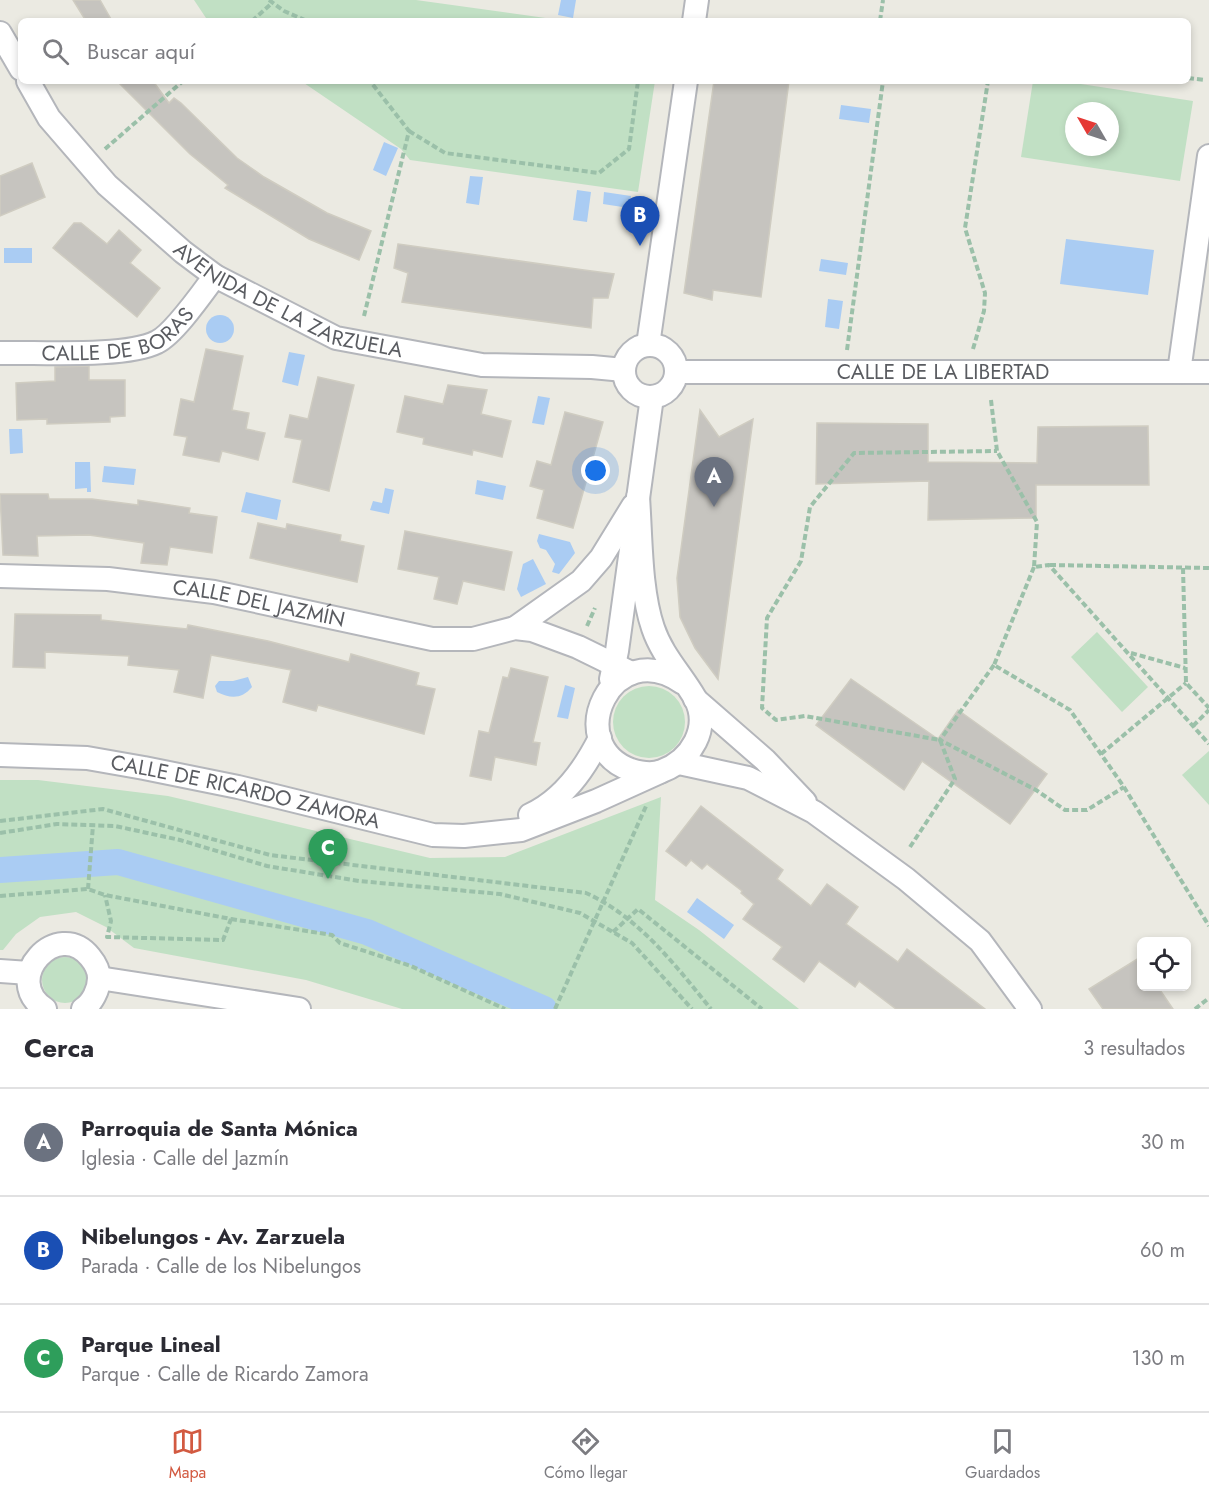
<!DOCTYPE html>
<html lang="es">
<meta charset="utf-8">
<style>
:root{--surface:#fff;--page:#f7f7f7;--text:#2b2b33;--muted:#7c7c81;--line:#e1e1e2;--accent:#d25a41}
body{margin:0;font-family:Jost,sans-serif;background:var(--page);color:var(--text)}
.controls{position:absolute;right:18px;bottom:18px;display:grid;overflow:hidden;border-radius:9px;box-shadow:0 3px 9px #0003}
.controls button{width:54px;height:54px;display:grid;place-items:center;padding:0;border:0;border-bottom:2px solid var(--line);background:var(--surface);color:var(--text);font:30px sans-serif}
.compass{position:absolute;left:1065px;top:102px;width:54px;height:54px;border-radius:50%;background:var(--surface);box-shadow:0 3px 9px #0003;rotate:309deg}
.you{position:absolute;left:596px;top:471px;width:21px;height:21px;margin:-15px;border:4px solid #fff;border-radius:50%;background:#1a73e8;box-shadow:0 0 0 9px #1a73e833}
.badge{display:grid;place-items:center;width:39px;height:39px;border-radius:50%;background:var(--accent);color:#fff;font-size:20px;font-weight:700}
.pin{position:absolute;translate:-50% -50px;filter:drop-shadow(0 2px 3px #0008)}
.pin::after{content:'';position:absolute;top:32px;width:21px;height:18px;background:inherit;clip-path:polygon(0 0,100% 0,50% 100%)}
.list{margin:0;padding:0;list-style:none}
h2{display:flex;justify-content:space-between;align-items:center;height:78px;margin:0;padding:0 24px;font-size:26px}
h2 small{font-size:20px;font-weight:400;color:var(--muted)}
.list li{display:grid;grid-template-columns:39px 1fr auto;gap:18px;align-items:center;box-sizing:border-box;height:108px;padding:0 24px;border-top:2px solid var(--line)}
.list b{display:block;font-size:22px;white-space:nowrap}
.list p{margin:0;font-size:20px;white-space:nowrap;color:var(--muted)}
.list em{font-size:20px;font-style:normal;color:var(--muted)}
.icon{flex:none;width:33px;height:33px;fill:none;stroke:currentColor;stroke-width:2;stroke-linecap:round;stroke-linejoin:round}
.map{position:relative;flex:none;width:1209px;height:1009px;overflow:hidden}
.search{position:absolute;background:var(--surface);box-shadow:0 3px 9px #0003;left:18px;right:18px;top:18px;height:66px;display:flex;align-items:center;gap:15px;box-sizing:border-box;padding:0 21px;border-radius:9px;color:var(--muted);font-size:22px}
.sheet{height:402px;background:var(--surface)}
nav{display:flex;justify-content:space-around;align-items:center;box-sizing:border-box;height:84px;border-top:2px solid var(--line);background:var(--surface);font-size:16px;color:var(--muted)}
nav a{display:grid;justify-items:center;gap:3px}
nav .on{color:var(--accent)}
.map>svg:first-child{display:block}
</style>
<div class="map">
<svg width="1209" height="1009" viewBox="0 0 1209 1009">
<rect width="100%" height="100%" fill="#ebeae2"/>
<!-- green -->
<g fill="#c1e0c4" fill-rule="evenodd">
<path d="M194,0H416L567,21H208Z"/>
<path d="M301,81H655L638,192L410,160L401,149Z"/>
<path d="M1033,81H1061L1193,101L1180,181L1021,157ZM1074,111H1110V147H1074Z"/>
<path d="M1097,632L1148,687L1122,712L1071,657Z"/>
<circle cx="649" cy="722" r="36"/>
<path d="M1209,751V805L1182,775Z"/>
<path d="M0,780H38L168,796L430,858L505,857L661,797L655,900L699,930L799,1009H402L306,980L134,948L106,927L76,912L40,917L16,934L3,950H0Z"/>
<circle cx="65" cy="980" r="23"/>
</g>
<!-- water -->
<g fill="#aaccf3">
<path d="M561,0H576L573,18L558,15Z"/>
<path d="M841,105L871,109L869,123L839,119Z"/>
<path d="M384,142L398,148L386,176L373,170Z"/>
<path d="M470,176L483,177L479,205L466,203Z"/>
<path d="M577,190L591,192L587,222L573,220Z"/>
<path d="M604,192L631,196L629,208L603,204Z"/>
<path d="M1066,239L1154,250L1148,295L1060,284Z"/>
<rect x="4" y="248" width="28" height="15"/>
<path d="M821,259L848,263L846,275L819,271Z"/>
<path d="M828,299L843,301L839,329L825,327Z"/>
<circle cx="220" cy="329" r="14"/>
<path d="M289,352L305,355L298,386L282,382Z"/>
<path d="M538,396L550,398L544,425L532,423Z"/>
<path d="M9,429H22L23,453L10,454Z"/>
<path d="M75,462H90L91,492H87V488L75,489Z"/>
<path d="M104,466L136,469L134,485L102,482Z"/>
<path d="M477,480L506,486L503,500L475,494Z"/>
<path d="M385,488L394,490L389,514L370,510L373,501L382,503Z"/>
<path d="M246,492L281,500L277,520L241,512Z"/>
<path d="M539,534L570,542L575,553L559,574L552,572L555,564L546,550L540,548L537,541Z"/>
<path d="M533,559L546,584L521,597L517,589L523,564Z"/>
<path d="M248,677L252,687C242,699 231,699 217,692L215,686L219,681H233Z"/>
<path d="M565,685L575,688L568,719L557,717Z"/>
<path d="M697,898L734,925L724,939L687,912Z"/>
</g>
<g fill="none" stroke-linecap="round" stroke-linejoin="round">
<!-- canal -->
<path stroke="#aaccf3" stroke-width="26" d="M0,870L118,862L367,932L544,1009"/>
</g>
<!-- building -->
<g fill="#c6c4bf" stroke="#cfccc1" stroke-width="1.5">
<path d="M73,0H100L112,21H86Z"/>
<path d="M117,81H153L169,103L174,98L181,103L237,158L264,177L327,213L371,231L359,260L309,239L225,188L228,185L190,154Z"/>
<path d="M714,81H789L761,297L713,290L712,300L684,293Z"/>
<path d="M32,163L45,197L0,216V176Z"/>
<path d="M74,223H81L107,244L119,230L141,250L130,263L160,288L137,317L53,248Z"/>
<path d="M398,244L584,270L614,274L608,298H593L591,328L576,326L402,302L408,273L394,268Z"/>
<path d="M206,349L243,356L232,410L249,413L246,429L265,433L258,460L222,451L219,462L183,455L187,437L174,435L181,399L194,402Z"/>
<path d="M89,366V380H125V416L110,417V422L47,424V419L17,420L16,383L55,381V367Z"/>
<path d="M318,377L354,385L329,491L293,482L302,440L285,437L290,415L308,419Z"/>
<path d="M448,385L487,390L481,414L511,421L502,457L473,450L472,455L423,444L424,438L397,432L405,396L443,404Z"/>
<path d="M700,410L719,437L753,419L718,679L695,648L680,617L677,578Z"/>
<path d="M565,412L603,422L573,528L537,518L544,490L530,486L537,461L551,465Z"/>
<path d="M817,423L928,424V462L1037,463L1038,427L1148,426L1149,485H1036V518L928,520L929,481L816,484Z"/>
<path d="M0,494H48L49,499H92L138,505V500L190,508L189,513L217,517L212,553L170,547L167,565L141,563L144,543L89,535L37,536L38,556L3,555Z"/>
<path d="M258,523L286,529L287,524L341,535L340,541L364,546L357,582L250,558Z"/>
<path d="M405,531L512,552L504,590L463,581L457,604L434,599L439,577L398,569Z"/>
<path d="M15,614L101,615V620L187,629L188,625L268,641L349,662L351,654L419,673L416,685L435,689L424,734L318,705L316,711L283,702L291,670L211,655L203,698L174,692L179,670L128,665L129,656L45,652V668L13,667Z"/>
<path d="M511,668L548,677L533,742L540,743L536,765L495,757L491,780L470,776L479,731L489,733L503,677L508,678Z"/>
<path d="M851,679L938,739L958,710L1047,774L1010,824L922,761L904,790L816,725Z"/>
<path d="M701,806L783,870L777,879L811,906L827,884L858,907L846,924L898,962L907,949L985,1009H896L859,981L855,987L819,961L804,982L773,959L782,947L743,919L754,904L741,893L742,891L707,864L702,869L691,860L686,866L666,851Z"/>
<path d="M1142,956V987H1158L1173,1009H1103L1089,989Z"/>
</g>
<g fill="none" stroke-linecap="round" stroke-linejoin="round">
<!-- street casing -->
<g stroke="#b4b6bb" stroke-width="26">
<g id="street">
<path d="M694,21L697,0"/>
<path d="M0,33L21,69"/>
<path id="s1" d="M28,81L49,118L107,185L183,252L215,276L336,338L482,365L592,367L624,370"/>
<path d="M648,345L686,81"/>
<circle cx="650" cy="371" r="26"/>
<path id="s2" d="M0,353C39,352 125,358 157,342C174,334 203,292 215,276"/>
<path id="s3" d="M677,372H1209"/>
<path d="M1179,372L1209,156"/>
<path d="M638,497C641,538 640,590 653,628C662,655 681,674 695,698C711,728 691,760 662,771C652,775 641,773 631,770C561,745 612,633 683,683"/>
<path id="s4" d="M0,576L108,579L214,592L432,639H473L515,628L532,630L578,647L631,673"/>
<path d="M515,628L581,581L601,558L633,506"/>
<path d="M611,679L617,651L652,397"/>
<path d="M695,699L765,760L805,802"/>
<path id="s5" d="M0,755L87,758L144,768L238,787L433,835L464,836L521,830L596,801L660,772"/>
<path d="M679,763L748,778L814,812L906,879L980,941L1030,1009"/>
<path d="M530,815C563,800 584,770 600,738"/>
<path d="M0,971L29,973"/>
<path d="M99,978L299,1009"/>
<path d="M45,1009C0,979 58,917 90,957C95,963 99,970 99,978C99,990 92,1003 83,1009"/>
</g>
</g>
<!-- path -->
<g stroke="#9bc0a9" stroke-width="4" stroke-dasharray="6 3" stroke-linecap="butt">
<path d="M269,0L284,11L307,21"/>
<path d="M252,21L272,3"/>
<path d="M722,21H724"/>
<path d="M880,21L883,0"/>
<path d="M1188,78L1205,80"/>
<path d="M409,131L445,153L599,173L629,149L638,81"/>
<path d="M105,149L183,81"/>
<path d="M364,316L409,131L370,81"/>
<path d="M973,349L984,311L985,293L965,228L988,81"/>
<path d="M847,350L883,81"/>
<path d="M991,400L997,451L1037,522L1034,567L1049,565L1209,744"/>
<path d="M1050,565L1209,568"/>
<path d="M1034,567L994,665L1070,710L1124,787L1209,926"/>
<path d="M1183,568L1186,683L1209,708"/>
<path d="M587,626L595,608"/>
<path d="M1131,653L1185,668"/>
<path d="M994,665L940,740L1036,790L1065,810H1087L1124,787"/>
<path d="M1193,726L1209,710"/>
<path d="M1101,754L1186,683"/>
<path d="M0,821L103,809L270,855L586,893C639,917 675,965 711,1009"/>
<path d="M0,833L57,824L115,826L180,840L267,866L359,881L500,894L580,913L632,943L692,1009"/>
<path d="M910,847L955,779L940,740L805,716L776,720L762,708L767,618L801,561L810,507L854,453L997,451"/>
<path d="M88,889L93,825"/>
<path d="M0,896L88,889L105,895L231,919L223,940L107,937L111,921L105,895"/>
<path d="M231,919L332,935L340,943L411,966L505,1009"/>
<path d="M613,932L638,909L762,1009"/>
<path d="M555,1009L647,804"/>
<path d="M1195,1009L1209,998"/>
</g>
<!-- street -->
<use href="#street" stroke="#fff" stroke-width="22"/>
</g>
<g text-anchor="middle" stroke-width="6" stroke-linejoin="round" paint-order="stroke">
<!-- street labels -->
<g font-size="21" fill="#5a5c61" stroke="#fff">
<text dy="7" stroke="none"><textPath href="#s1" startOffset="350">AVENIDA DE LA ZARZUELA</textPath></text>
<text dy="7" stroke="none"><textPath href="#s2" startOffset="123">CALLE DE BORAS</textPath></text>
<text dy="7" stroke="none"><textPath href="#s3" startOffset="266">CALLE DE LA LIBERTAD</textPath></text>
<text dy="7" stroke="none"><textPath href="#s4" startOffset="261">CALLE DEL JAZMÍN</textPath></text>
<text dy="7" stroke="none"><textPath href="#s5" startOffset="249">CALLE DE RICARDO ZAMORA</textPath></text>
</g>
</g>
</svg>
<div class="controls">
<button><svg class="icon" aria-label="locate" viewBox="0 0 24 24"><circle cx="12" cy="12" r="6"/><path d="M12 2v4M12 18v4M2 12h4M18 12h4"/></svg></button>
</div>
<svg class="compass" viewBox="-18 -18 36 36"><path d="M0-13l5 13h-10z" fill="#e53935"/><path d="M0 13l5-13h-10z" fill="#7c7c81"/></svg>
<div class="you"></div>
<div class="pin badge" style="left:714px;top:507px;background:#6b7280">A</div>
<div class="pin badge" style="left:640px;top:246px;background:#1a4fb4">B</div>
<div class="pin badge" style="left:328px;top:879px;background:#2e9e5b">C</div>
<div class="search"><svg class="icon" aria-label="search" viewBox="0 0 24 24"><circle cx="10" cy="10" r="6"/><path d="M15 15l6 6"/></svg>Buscar aquí</div>
</div>
<section class="sheet">
<h2>Cerca<small>3 resultados</small></h2>
<ul class="list">
<li><span class="badge" style="background:#6b7280">A</span><div><b>Parroquia de Santa Mónica</b><p>Iglesia · Calle del Jazmín</p></div><em>30 m</em></li>
<li><span class="badge" style="background:#1a4fb4">B</span><div><b>Nibelungos - Av. Zarzuela</b><p>Parada · Calle de los Nibelungos</p></div><em>60 m</em></li>
<li><span class="badge" style="background:#2e9e5b">C</span><div><b>Parque Lineal</b><p>Parque · Calle de Ricardo Zamora</p></div><em>130 m</em></li>
</ul>
</section>
<nav>
<a class="on"><svg class="icon" aria-label="map" viewBox="0 0 24 24"><path d="M3 6l6-2 6 2 6-2v14l-6 2-6-2-6 2zM9 4v14M15 6v14"/></svg>Mapa</a>
<a><svg class="icon" aria-label="directions" viewBox="0 0 24 24"><path d="M12 3l9 9-9 9-9-9zM9 14v-3h6M13 9l2 2-2 2"/></svg>Cómo llegar</a>
<a><svg class="icon" aria-label="saved" viewBox="0 0 24 24"><path d="M7 4h10v16l-5-4-5 4z"/></svg>Guardados</a>
</nav>
